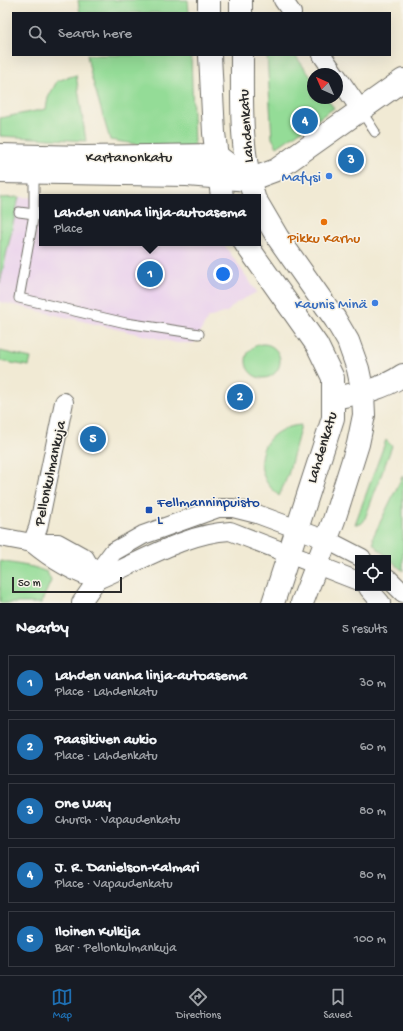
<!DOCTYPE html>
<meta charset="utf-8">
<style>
:root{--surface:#171b24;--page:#242831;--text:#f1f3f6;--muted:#9ea1a6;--line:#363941;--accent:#1f6fb2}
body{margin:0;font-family:"Gochi Hand",sans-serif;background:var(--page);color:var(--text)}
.controls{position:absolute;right:12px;bottom:12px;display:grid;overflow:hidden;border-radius:0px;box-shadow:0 4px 16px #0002}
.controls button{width:36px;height:36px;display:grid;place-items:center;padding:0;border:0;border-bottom:1px solid var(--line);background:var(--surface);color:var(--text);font:20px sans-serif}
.compass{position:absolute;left:307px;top:68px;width:36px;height:36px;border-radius:50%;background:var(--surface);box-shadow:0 4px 16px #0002;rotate:315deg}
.scale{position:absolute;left:12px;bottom:10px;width:110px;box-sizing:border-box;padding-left:4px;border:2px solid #2b2b2b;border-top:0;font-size:11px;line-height:14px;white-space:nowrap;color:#2b2b2b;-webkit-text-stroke:3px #f7f3e8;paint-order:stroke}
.you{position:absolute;left:223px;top:274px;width:14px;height:14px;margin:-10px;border:3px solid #fff;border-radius:50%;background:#1a73e8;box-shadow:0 0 0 6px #1a73e833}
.badge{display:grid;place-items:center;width:26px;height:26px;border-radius:50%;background:var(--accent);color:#fff;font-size:13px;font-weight:700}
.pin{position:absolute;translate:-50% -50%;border:2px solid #fff;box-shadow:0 1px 4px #0006}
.popup{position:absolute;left:39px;top:194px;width:222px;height:52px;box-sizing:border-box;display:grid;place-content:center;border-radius:0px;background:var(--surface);filter:drop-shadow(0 1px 3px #0005);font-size:13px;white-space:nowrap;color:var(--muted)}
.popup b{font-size:15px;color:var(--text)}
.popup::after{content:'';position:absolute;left:50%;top:100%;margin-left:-8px;border:8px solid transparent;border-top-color:var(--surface)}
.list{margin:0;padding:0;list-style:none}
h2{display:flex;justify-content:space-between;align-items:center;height:52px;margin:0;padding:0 16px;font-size:17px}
h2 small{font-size:13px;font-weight:400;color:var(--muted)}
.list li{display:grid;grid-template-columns:26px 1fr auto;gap:12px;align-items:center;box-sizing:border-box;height:56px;margin:0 8px 8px;padding:0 8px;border:1px solid var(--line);border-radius:0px}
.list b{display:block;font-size:15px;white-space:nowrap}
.list p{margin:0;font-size:13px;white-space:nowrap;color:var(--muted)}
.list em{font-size:13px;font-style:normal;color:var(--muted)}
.icon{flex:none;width:22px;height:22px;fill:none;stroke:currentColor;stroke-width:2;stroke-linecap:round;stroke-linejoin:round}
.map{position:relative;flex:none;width:403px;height:603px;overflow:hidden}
.search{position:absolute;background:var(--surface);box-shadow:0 4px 16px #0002;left:12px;right:12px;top:12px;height:44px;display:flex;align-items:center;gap:10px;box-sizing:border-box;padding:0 14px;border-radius:0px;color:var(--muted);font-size:15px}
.sheet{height:372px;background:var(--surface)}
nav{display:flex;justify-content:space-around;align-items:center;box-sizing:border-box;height:56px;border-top:1px solid var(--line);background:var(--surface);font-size:11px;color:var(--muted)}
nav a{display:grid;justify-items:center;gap:2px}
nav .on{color:var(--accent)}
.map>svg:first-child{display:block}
</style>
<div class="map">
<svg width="403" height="603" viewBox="0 0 403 603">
<rect width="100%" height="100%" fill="#f7f3e8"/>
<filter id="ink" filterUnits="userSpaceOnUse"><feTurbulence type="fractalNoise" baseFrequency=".025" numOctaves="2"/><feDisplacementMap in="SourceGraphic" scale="8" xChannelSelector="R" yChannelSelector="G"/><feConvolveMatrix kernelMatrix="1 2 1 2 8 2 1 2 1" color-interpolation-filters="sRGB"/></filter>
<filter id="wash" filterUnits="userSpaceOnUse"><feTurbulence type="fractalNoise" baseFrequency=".012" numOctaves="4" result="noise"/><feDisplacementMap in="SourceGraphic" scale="16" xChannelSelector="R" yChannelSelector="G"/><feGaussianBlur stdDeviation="0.9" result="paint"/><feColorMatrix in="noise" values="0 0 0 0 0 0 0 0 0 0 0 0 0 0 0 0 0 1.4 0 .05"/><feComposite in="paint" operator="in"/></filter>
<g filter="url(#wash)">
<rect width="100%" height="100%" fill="#f1ead4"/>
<!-- built -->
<path fill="#ead1ed" d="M19,197L42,198V243H223L257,292L236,303L227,312L208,318L194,343H177L0,302V283Z"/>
<!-- green -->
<g fill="#94dc97" stroke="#608461">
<path d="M78,0H188L189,13H80Z"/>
<path d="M87,55H191L194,146L171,150L110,140L91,75Z"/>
<path d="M267,55H295L313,80V98H326L334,108L277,147L272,138Z"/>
<path d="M76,75L86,141L0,136V118L46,109L48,98L57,81Z"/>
<path d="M19,197L0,283V198Z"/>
<circle cx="263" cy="361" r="17"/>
<path d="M0,351L31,358L29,366L0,361Z"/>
<path d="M301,425L288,475L279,496C274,491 268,486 265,479C252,450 272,427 301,425Z"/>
<path d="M386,440L392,446L364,521L361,524H355Z"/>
<path d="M403,475V571L374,545L373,537Z"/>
<path d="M0,561L33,567L47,572L51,581L41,603H0Z"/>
</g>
</g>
<g filter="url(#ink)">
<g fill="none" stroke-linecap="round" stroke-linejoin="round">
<!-- service casing -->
<g stroke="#706e66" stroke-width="11">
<g id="service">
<path d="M360,109L375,132"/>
<path d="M34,172V214L19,298L126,323L199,334"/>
<path d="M19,212L42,215"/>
</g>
</g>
<!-- minor casing -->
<g stroke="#706e66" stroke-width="20">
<g id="minor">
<path d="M283,0L292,13"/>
<path d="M322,55L335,74"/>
<path d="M337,76L360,109"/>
<path d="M0,537L32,543H58L85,558L97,580"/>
<path d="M32,543L38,528L64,402"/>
<path d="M32,543C51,559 73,572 97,580"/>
<path d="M388,578L403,593"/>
<path d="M97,580C138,563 185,533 230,531L358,581"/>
<path d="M368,588L381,603"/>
<path d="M81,603L97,580L104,564L113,552L143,535L218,508H233L257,514L327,540L362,558"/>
</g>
</g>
<!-- secondary casing -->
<g stroke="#706e66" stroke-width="24">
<g id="secondary">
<path d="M0,155L84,157L216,155L232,167"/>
<path d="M0,172L187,175L249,180L276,170L403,80"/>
<path d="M334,398C360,393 381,390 403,375"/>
</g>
</g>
<!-- primary casing -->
<g stroke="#706e66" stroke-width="24">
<g id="primary">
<path d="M209,0V13"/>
<path d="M241,0V13"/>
<path d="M210,55L214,133L222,197"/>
<path d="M242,55C242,103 240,151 254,197"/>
<path d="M258,204L278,238L335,319L348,341L358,369L363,393L364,415L358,444L334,520L302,603"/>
<path d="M245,243L317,345L333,378V418L273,603"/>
</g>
</g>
<!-- service -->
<use href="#service" stroke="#fff" stroke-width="9"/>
<!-- minor -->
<use href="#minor" stroke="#fff" stroke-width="18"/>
<!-- secondary -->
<use href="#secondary" stroke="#fff" stroke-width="22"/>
<!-- primary -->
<use href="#primary" stroke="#fff" stroke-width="22"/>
</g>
</g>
<!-- markers -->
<g fill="#3f7fe0" stroke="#f7f3e8" stroke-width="1.5">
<circle cx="329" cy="176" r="4"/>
<circle cx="375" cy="303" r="4"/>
</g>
<circle fill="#e8710a" stroke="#f7f3e8" stroke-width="1.5" cx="324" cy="222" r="4"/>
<rect fill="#1a4fb4" stroke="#f7f3e8" stroke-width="1.5" x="145" y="506" width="8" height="8" rx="2"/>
<g text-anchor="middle" stroke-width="3" stroke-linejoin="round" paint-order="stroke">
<!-- street labels -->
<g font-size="15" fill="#2b2b2b" stroke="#f7f3e8">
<text transform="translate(245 126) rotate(-94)" y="5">Lahdenkatu</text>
<text x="129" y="161">Kartanonkatu</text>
<text transform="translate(321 447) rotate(-73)" y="5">Lahdenkatu</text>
<text transform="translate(49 473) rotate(-78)" y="5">Pellonkulmankuja</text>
</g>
<!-- shop labels -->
<g font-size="15" fill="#366cbe" stroke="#f7f3e8" text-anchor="end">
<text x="321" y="181">Mafysi</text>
<text x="367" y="308">Kaunis Minä</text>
</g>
<!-- food labels -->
<g font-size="15" fill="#c56008" stroke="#f7f3e8">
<text x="324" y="242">Pikku Karhu</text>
</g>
<!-- transit labels -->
<g font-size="15" fill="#164399" stroke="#f7f3e8" text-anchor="start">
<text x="157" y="506">Fellmanninpuisto<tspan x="157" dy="17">L</tspan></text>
</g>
</g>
</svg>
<div class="controls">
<button><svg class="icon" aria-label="locate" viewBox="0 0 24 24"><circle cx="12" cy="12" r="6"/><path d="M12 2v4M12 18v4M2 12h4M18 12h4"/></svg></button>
</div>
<svg class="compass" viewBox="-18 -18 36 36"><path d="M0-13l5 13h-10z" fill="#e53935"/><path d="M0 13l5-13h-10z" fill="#9ea1a6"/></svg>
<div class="scale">50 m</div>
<div class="you"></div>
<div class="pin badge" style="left:150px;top:274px">1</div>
<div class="popup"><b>Lahden vanha linja-autoasema</b>Place</div>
<div class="pin badge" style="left:240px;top:397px">2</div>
<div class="pin badge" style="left:351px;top:160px">3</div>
<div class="pin badge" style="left:305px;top:121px">4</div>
<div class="pin badge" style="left:93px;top:439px">5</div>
<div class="search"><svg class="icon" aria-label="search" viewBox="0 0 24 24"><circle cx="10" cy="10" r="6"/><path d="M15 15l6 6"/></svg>Search here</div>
</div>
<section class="sheet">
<h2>Nearby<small>5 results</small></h2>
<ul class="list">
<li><span class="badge">1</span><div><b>Lahden vanha linja-autoasema</b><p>Place · Lahdenkatu</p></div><em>30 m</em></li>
<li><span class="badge">2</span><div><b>Paasikiven aukio</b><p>Place · Lahdenkatu</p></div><em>60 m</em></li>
<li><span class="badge">3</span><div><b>One Way</b><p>Church · Vapaudenkatu</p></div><em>80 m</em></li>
<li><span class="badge">4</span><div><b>J. R. Danielson-Kalmari</b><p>Place · Vapaudenkatu</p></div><em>80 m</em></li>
<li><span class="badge">5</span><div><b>Iloinen Kulkija</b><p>Bar · Pellonkulmankuja</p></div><em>100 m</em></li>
</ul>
</section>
<nav>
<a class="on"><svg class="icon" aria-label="map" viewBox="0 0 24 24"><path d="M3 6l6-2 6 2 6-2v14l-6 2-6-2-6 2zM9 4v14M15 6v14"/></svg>Map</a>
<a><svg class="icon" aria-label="directions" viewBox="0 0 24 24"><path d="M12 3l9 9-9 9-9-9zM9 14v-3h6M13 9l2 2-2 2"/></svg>Directions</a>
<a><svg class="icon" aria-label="saved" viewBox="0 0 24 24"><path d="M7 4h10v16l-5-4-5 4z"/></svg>Saved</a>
</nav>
